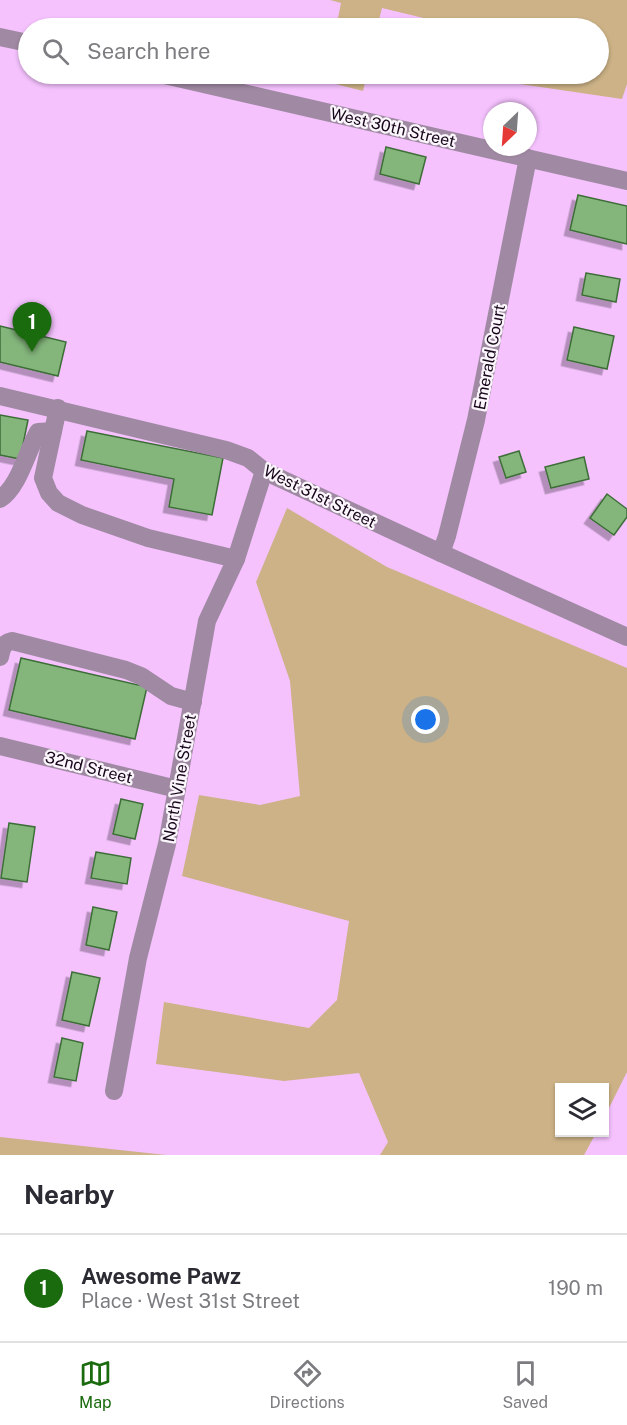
<!DOCTYPE html>
<meta charset="utf-8">
<style>
:root{--surface:#fff;--page:#f2f2f3;--text:#2b2b33;--muted:#7c7c81;--line:#e1e1e2;--accent:#1a6a0e}
body{margin:0;font-family:"Public Sans",sans-serif;background:var(--page);color:var(--text)}
.controls{position:absolute;right:18px;bottom:18px;display:grid;overflow:hidden;border-radius:0px;box-shadow:0 2px 4px #0004}
.controls button{width:54px;height:54px;display:grid;place-items:center;padding:0;border:0;border-bottom:2px solid var(--line);background:var(--surface);color:var(--text);font:30px sans-serif}
.compass{position:absolute;left:483px;top:102px;width:54px;height:54px;border-radius:50%;background:var(--surface);box-shadow:0 2px 4px #0004;rotate:205deg}
.you{position:absolute;left:426px;top:720px;width:21px;height:21px;margin:-15px;border:4px solid #fff;border-radius:50%;background:#1a73e8;box-shadow:0 0 0 9px #1a73e833}
.badge{display:grid;place-items:center;width:39px;height:39px;border-radius:50%;background:var(--accent);color:#fff;font-size:20px;font-weight:700}
.pin{position:absolute;translate:-50% -50px;filter:drop-shadow(0 2px 3px #0008)}
.pin::after{content:'';position:absolute;top:32px;width:21px;height:18px;background:inherit;clip-path:polygon(0 0,100% 0,50% 100%)}
.list{margin:0;padding:0;list-style:none}
h2{display:flex;justify-content:space-between;align-items:center;height:78px;margin:0;padding:0 24px;font-size:26px}
h2 small{font-size:20px;font-weight:400;color:var(--muted)}
.list li{display:grid;grid-template-columns:39px 1fr auto;gap:18px;align-items:center;box-sizing:border-box;height:108px;padding:0 24px;border-top:2px solid var(--line)}
.list b{display:block;font-size:22px;white-space:nowrap}
.list p{margin:0;font-size:20px;white-space:nowrap;color:var(--muted)}
.list em{font-size:20px;font-style:normal;color:var(--muted)}
.icon{flex:none;width:33px;height:33px;fill:none;stroke:currentColor;stroke-width:2;stroke-linecap:round;stroke-linejoin:round}
.map{position:relative;flex:none;width:627px;height:1155px;overflow:hidden}
.search{position:absolute;background:var(--surface);box-shadow:0 2px 4px #0004;left:18px;right:18px;top:18px;height:66px;display:flex;align-items:center;gap:15px;box-sizing:border-box;padding:0 21px;border-radius:33px;color:var(--muted);font-size:22px}
.sheet{height:186px;background:var(--surface)}
nav{display:flex;justify-content:space-around;align-items:center;box-sizing:border-box;height:84px;border-top:2px solid var(--line);background:var(--surface);font-size:16px;color:var(--muted)}
nav a{display:grid;justify-items:center;gap:3px}
nav .on{color:var(--accent)}
.map>svg:first-child{display:block}
</style>
<div class="map">
<svg width="627" height="1155" viewBox="0 0 627 1155">
<defs>
<filter id="shadow"><feDropShadow dx="-5.5" dy="5.5" stdDeviation="0" flood-color="#0004"/></filter>
</defs>
<rect width="100%" height="100%" fill="#f5c2fe"/>
<!-- green -->
<g fill="#ccb286">
<path d="M330,0H627V84L622,99L520,84L517,74H598V28H435L436,21L382,8L377,28H336L341,3Z"/>
<path d="M326,74H367L363,91L324,81Z"/>
<path d="M287,508L387,567L627,668V1072L605,1116L604,1088H560V1132L596,1133L584,1155H380L388,1142L359,1073L284,1081L156,1064L164,1002L309,1028L337,1000L349,921L182,876L199,795L260,805L300,796L290,681L256,582Z"/>
<path d="M0,1137L166,1155H0Z"/>
</g>
<!-- building -->
<g fill="#84b67c" stroke="#3e6e38" stroke-width="1.5" filter="url(#shadow)">
<path d="M386,147L426,157L419,184L380,174Z"/>
<path d="M578,195L627,206V244L570,230Z"/>
<path d="M586,273L620,279L616,302L582,295Z"/>
<path d="M0,326L66,342L58,376L0,362Z"/>
<path d="M574,327L614,336L607,369L567,360Z"/>
<path d="M0,415L28,420L20,459L0,455Z"/>
<path d="M87,431L223,458L212,515L169,507L174,479L81,460Z"/>
<path d="M519,451L526,472L506,478L499,457Z"/>
<path d="M584,457L589,479L551,488L545,467Z"/>
<path d="M607,494L627,509V517L614,535L590,518Z"/>
<path d="M21,658L147,687L135,739L9,710Z"/>
<path d="M121,799L143,804L135,839L113,834Z"/>
<path d="M9,823L35,827L27,882L1,878Z"/>
<path d="M96,852L131,858L127,884L91,878Z"/>
<path d="M93,907L117,912L109,950L86,945Z"/>
<path d="M72,972L100,978L89,1026L62,1020Z"/>
<path d="M62,1038L83,1043L76,1081L54,1077Z"/>
</g>
<g fill="none" stroke-linecap="round" stroke-linejoin="round">
<!-- minor -->
<g stroke="#a08aa3" stroke-width="18">
<path d="M0,37L28,43"/>
<path d="M160,74L627,181"/>
<path d="M0,396L226,450L248,458L264,471L441,553L627,637"/>
<path d="M58,408L43,478L49,493L58,503L82,515L148,538L236,559"/>
<path d="M0,499C19,487 27,451 38,432L53,431"/>
<path d="M441,553L447,536L476,420L528,158"/>
<path d="M0,657C2,648 3,643 12,641L126,670L141,676L171,696L193,702"/>
<path d="M0,746L177,789"/>
<path d="M114,1091L138,958L167,844L207,621L236,559L264,471"/>
</g>
</g>
<g text-anchor="middle" stroke-width="4.5" stroke-linejoin="round" paint-order="stroke">
<!-- street labels -->
<g font-size="16" fill="#18061b" stroke="#fbf6fc">
<text transform="translate(393 127) rotate(13)" y="6">West 30th Street</text>
<text transform="translate(489 357) rotate(-79)" y="6">Emerald Court</text>
<text transform="translate(320 496) rotate(26)" y="6">West 31st Street</text>
<text transform="translate(89 767) rotate(14)" y="6">32nd Street</text>
<text transform="translate(179 778) rotate(-80)" y="6">North Vine Street</text>
</g>
</g>
</svg>
<div class="controls">
<button><svg class="icon" aria-label="layers" viewBox="0 0 24 24"><path d="M12 4l9 5-9 5-9-5zM3 14l9 5 9-5"/></svg></button>
</div>
<svg class="compass" viewBox="-18 -18 36 36"><path d="M0-13l5 13h-10z" fill="#e53935"/><path d="M0 13l5-13h-10z" fill="#7c7c81"/></svg>
<div class="you"></div>
<div class="pin badge" style="left:32px;top:352px">1</div>
<div class="search"><svg class="icon" aria-label="search" viewBox="0 0 24 24"><circle cx="10" cy="10" r="6"/><path d="M15 15l6 6"/></svg>Search here</div>
</div>
<section class="sheet">
<h2>Nearby<small></small></h2>
<ul class="list">
<li><span class="badge">1</span><div><b>Awesome Pawz</b><p>Place · West 31st Street</p></div><em>190 m</em></li>
</ul>
</section>
<nav>
<a class="on"><svg class="icon" aria-label="map" viewBox="0 0 24 24"><path d="M3 6l6-2 6 2 6-2v14l-6 2-6-2-6 2zM9 4v14M15 6v14"/></svg>Map</a>
<a><svg class="icon" aria-label="directions" viewBox="0 0 24 24"><path d="M12 3l9 9-9 9-9-9zM9 14v-3h6M13 9l2 2-2 2"/></svg>Directions</a>
<a><svg class="icon" aria-label="saved" viewBox="0 0 24 24"><path d="M7 4h10v16l-5-4-5 4z"/></svg>Saved</a>
</nav>
